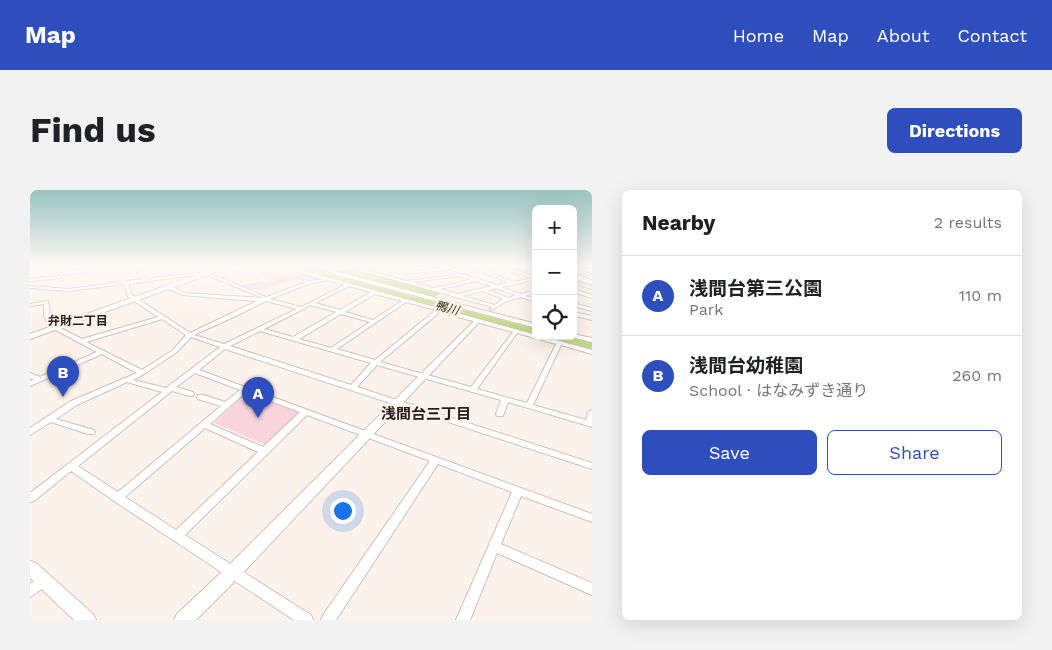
<!DOCTYPE html>
<meta charset="utf-8">
<style>
:root{--surface:#fff;--page:#f2f2f2;--text:#202124;--muted:#757577;--line:#e0e0e0;--accent:#2e4ebe}
body{margin:0;font-family:"Work Sans","Noto Sans JP",sans-serif;background:var(--page);color:var(--text)}
.controls{position:absolute;right:15px;top:15px;display:grid;overflow:hidden;border-radius:8px;box-shadow:0 5px 20px #0002}
.controls button{width:45px;height:45px;display:grid;place-items:center;padding:0;border:0;border-bottom:1px solid var(--line);background:var(--surface);color:var(--text);font:25px sans-serif}
.you{position:absolute;left:312px;top:320px;width:18px;height:18px;margin:-12px;border:4px solid #fff;border-radius:50%;background:#1a73e8;box-shadow:0 0 0 8px #1a73e833}
.badge{display:grid;place-items:center;width:32px;height:32px;border-radius:50%;background:var(--accent);color:#fff;font-size:16px;font-weight:700}
.pin{position:absolute;translate:-50% -41px;filter:drop-shadow(0 1px 2px #0008)}
.pin::after{content:'';position:absolute;top:26px;width:18px;height:15px;background:inherit;clip-path:polygon(0 0,100% 0,50% 100%)}
.list{margin:0;padding:0;list-style:none}
h2{display:flex;justify-content:space-between;align-items:center;height:65px;margin:0;padding:0 20px;font-size:21px}
h2 small{font-size:16px;font-weight:400;color:var(--muted)}
.list li{display:grid;grid-template-columns:32px 1fr auto;gap:15px;align-items:center;box-sizing:border-box;height:80px;padding:0 20px;border-top:1px solid var(--line)}
.list b{display:block;font-size:19px;white-space:nowrap}
.list p{margin:0;font-size:16px;white-space:nowrap;color:var(--muted)}
.list em{font-size:16px;font-style:normal;color:var(--muted)}
.actions{display:flex;gap:10px;padding:15px 20px}
.actions a{flex:1;padding:11px 0;border:1px solid var(--accent);border-radius:8px;text-align:center;font-size:18px;color:var(--accent)}
.actions .main{background:var(--accent);color:#fff}
.icon{flex:none;width:28px;height:28px;fill:none;stroke:currentColor;stroke-width:2;stroke-linecap:round;stroke-linejoin:round}
.map{position:relative;flex:none;width:562px;height:430px;overflow:hidden;border-radius:8px}
header{display:flex;align-items:center;gap:30px;box-sizing:border-box;height:70px;padding:0 25px;background:var(--accent);color:#fff}
header strong{font-size:24px}
nav{display:flex;gap:28px;margin-inline-start:auto;font-size:18px}
.intro{display:flex;align-items:center;justify-content:space-between;box-sizing:border-box;height:120px;padding:0 30px}
h1{margin:0;font-size:35px}
.button{padding:12px 22px;border-radius:8px;background:var(--accent);color:#fff;font-size:18px;font-weight:700}
main{display:flex;gap:30px;padding:0 30px}
aside{flex:1;background:var(--surface);border-radius:8px;box-shadow:0 5px 20px #0002}
.map>svg:first-child{display:block}
</style>
<header>
<strong>Map</strong>
<nav><a>Home</a><a>Map</a><a>About</a><a>Contact</a></nav>
</header>
<div class="intro"><h1>Find us</h1><a class="button">Directions</a></div>
<main>
<div class="map">
<svg width="562" height="430" viewBox="0 0 562 430">
<rect width="100%" height="100%" fill="#fdf2e9"/>
<!-- green -->
<g fill="#f8d4de">
<path d="M237,81L250,86L267,82L293,89C282,92 280,90 270,90C246,91 233,106 208,96L241,90L230,84Z"/>
<path d="M217,202L272,223L236,255L184,233Z"/>
</g>
<!-- water -->
<path fill="#c3da84" d="M326,79L411,103L403,108L313,85L302,80Z"/>
<g fill="none" stroke-linecap="round" stroke-linejoin="round">
<!-- river -->
<g fill="#c3da84" fill-rule="evenodd">
<path d="M266,75H278L322,90L506,139V145L316,94Z"/>
<path d="M516,146H535L562,153V161L517,148Z"/>
</g>
<!-- minor casing -->
<g stroke="#ccc1b9" stroke-width="2">
<g id="minor">
<path d="M79,75H90L33,85L30,88L0,91V89L29,86L32,83Z"/>
<path d="M103,75H107L117,89L163,83L169,84L170,85L168,86L163,85L98,94L102,105L160,143L227,111L153,105L135,97V95H139L154,103L233,108L153,75H159L236,107L276,92L292,89L245,75H252L506,145V146H511L562,160V164L531,155L503,215L556,230L558,222L562,220V237L478,212L473,226H467L466,224L471,210L347,175L327,197L562,273V279L195,159L169,180L562,324V332L491,306L471,354L562,393V405L467,363L440,430H426L482,302L408,274L306,430H291L293,425L400,271L277,225L155,345L281,425L283,430H264L84,311L41,281L4,311L0,312V303L132,202L97,192L47,215L26,229L64,240L65,242L64,244H58L21,232L0,245V238L41,211L107,183L72,164L0,196V191L4,190L0,188V183L10,187L67,162L20,137L14,126V114L0,116V114L18,111L20,126L24,135L52,149L128,127L98,107L94,94L39,101L0,98V96L39,99L113,89ZM297,90L315,95L271,117L240,109L278,94ZM319,96L341,102L310,120L285,113ZM345,104L372,111L343,130L315,122ZM236,111L267,119L194,154L164,145L210,124ZM376,112L406,120L345,170L307,159ZM281,115L306,122L263,147L234,139ZM410,122L483,142L441,197L350,172ZM311,124L340,132L301,158L269,149ZM132,129L156,145L143,160L112,180L56,152ZM230,141L341,173L321,195L200,156ZM487,143L526,154L497,213L447,199ZM161,147L190,157L136,198L103,190L114,184L147,162ZM165,183L210,200L195,212L174,205H168L167,207L168,209L191,216L88,302L48,276L142,201L160,206H163L164,204L163,202L146,197ZM216,202L270,222L233,257L180,234ZM175,238L228,262L146,340L95,307Z"/>
<path d="M282,75H288L299,79L349,75H370L378,82L419,77L415,75H420L425,78L417,80L467,95L479,93L435,75H441L484,92L502,88L460,75H467L505,86L506,89L471,97L491,104L506,100V102L495,106L506,109V112L491,107L477,111L462,120L460,119L462,117L325,79L304,81L506,134V138L311,86ZM365,76L377,84L412,80L426,85L376,91L332,79ZM429,86L441,89L425,94L403,98L383,92ZM445,91L462,96L427,104L409,99L426,96ZM466,98L486,105L478,108L458,100ZM453,101L473,109L465,115L432,106Z"/>
<path d="M543,75L562,80V84L543,90V88L561,82L543,77Z"/>
<path d="M543,91L562,97V99L543,93Z"/>
<path d="M543,99L562,105V108L543,102Z"/>
<path d="M543,113L562,118V121L543,116Z"/>
<path d="M543,122L562,126V130L543,125Z"/>
<path d="M543,144L562,148V152L541,147L540,146H543Z"/>
<path d="M14,385L18,387L20,391L18,395L0,407V394Z"/>
</g>
</g>
<!-- tertiary casing -->
<g stroke="#ccc1b9" stroke-width="2">
<g id="tertiary">
<path d="M194,75H252L204,80L197,78L0,149V144Z"/>
<path d="M498,75H506V78L498,76Z"/>
<path d="M543,85L562,90V94L543,89Z"/>
<path d="M446,129L451,130L210,386L166,430H144L147,424L198,376Z"/>
<path d="M0,371L6,373L63,424L66,430H44L0,388Z"/>
</g>
</g>
<!-- minor -->
<use href="#minor" fill="#fff" fill-rule="evenodd"/>
<!-- tertiary -->
<use href="#tertiary" fill="#fff" fill-rule="evenodd"/>
</g>
<!-- sky -->
<linearGradient id="sky" x2="0" y2="1"><stop stop-color="#99c3c0"/><stop offset="0.56" stop-color="#fef9f5"/><stop offset="1" stop-color="#fef9f5" stop-opacity="0"/></linearGradient>
<rect width="562" height="135" fill="url(#sky)"/>
<g text-anchor="middle" stroke-width="5" stroke-linejoin="round" paint-order="stroke">
<!-- far-water labels -->
<g font-size="12" font-style="italic" fill="#2b3410" stroke="#fdf2e9">
<text transform="translate(417 118) rotate(15)" y="4">鴨川</text>
</g>
<!-- far-neighbourhood labels -->
<g font-size="12" font-weight="bold" fill="#221e1b" stroke="#fdf2e9">
<text x="48" y="135">弁財二丁目</text>
</g>
<!-- neighbourhood labels -->
<g font-size="15" font-weight="bold" fill="#221e1b" stroke="#fdf2e9">
<text x="396" y="229">浅間台三丁目</text>
</g>
</g>
</svg>
<div class="controls">
<button>+</button>
<button>−</button>
<button><svg class="icon" aria-label="locate" viewBox="0 0 24 24"><circle cx="12" cy="12" r="6"/><path d="M12 2v4M12 18v4M2 12h4M18 12h4"/></svg></button>
</div>
<div class="you"></div>
<div class="pin badge" style="left:228px;top:228px">A</div>
<div class="pin badge" style="left:33px;top:207px">B</div>
</div>
<aside>
<h2>Nearby<small>2 results</small></h2>
<ul class="list">
<li><span class="badge">A</span><div><b>浅間台第三公園</b><p>Park</p></div><em>110 m</em></li>
<li><span class="badge">B</span><div><b>浅間台幼稚園</b><p>School · はなみずき通り</p></div><em>260 m</em></li>
</ul>
<div class="actions"><a class="main">Save</a><a>Share</a></div>
</aside>
</main>
